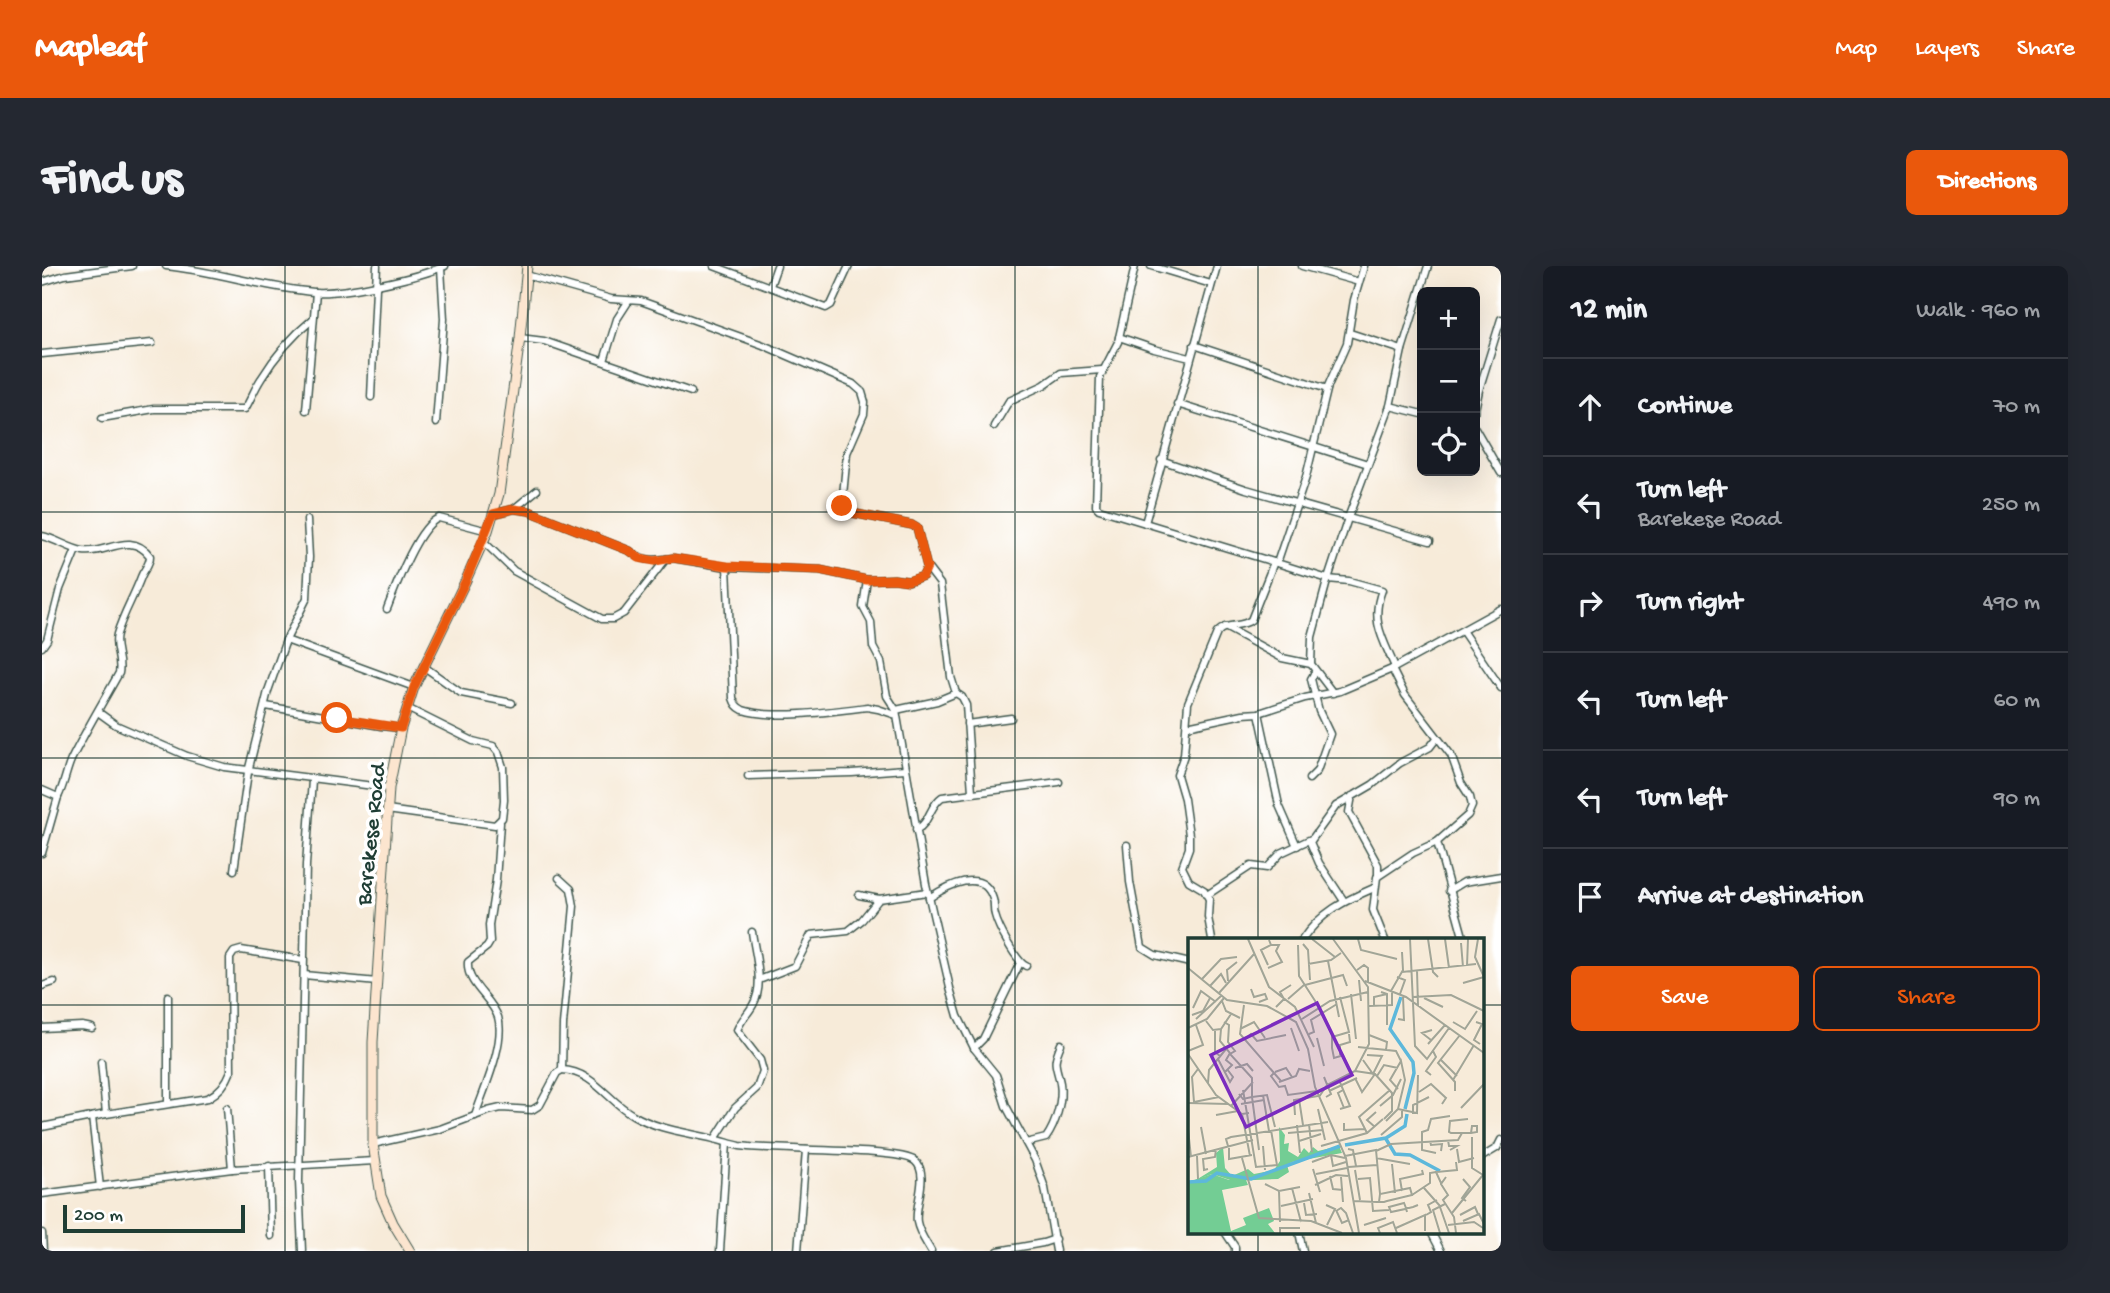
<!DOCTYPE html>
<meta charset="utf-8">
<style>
:root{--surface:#171b24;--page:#242831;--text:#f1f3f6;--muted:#9ea1a6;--line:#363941;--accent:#ea580c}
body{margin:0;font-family:"Gochi Hand",sans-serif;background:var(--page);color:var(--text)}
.controls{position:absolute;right:21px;top:21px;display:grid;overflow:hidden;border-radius:10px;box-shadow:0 7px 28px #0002}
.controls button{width:63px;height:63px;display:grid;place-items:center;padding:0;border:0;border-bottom:2px solid var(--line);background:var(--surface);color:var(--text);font:35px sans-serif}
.scale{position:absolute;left:21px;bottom:18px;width:182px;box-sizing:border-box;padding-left:7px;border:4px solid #1f3d34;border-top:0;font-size:19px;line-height:24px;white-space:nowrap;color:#1f3d34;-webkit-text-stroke:5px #fff;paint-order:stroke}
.stop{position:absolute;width:21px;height:21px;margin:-16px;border:5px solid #ea580c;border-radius:50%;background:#fff}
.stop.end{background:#ea580c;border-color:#fff;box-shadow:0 2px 7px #0008}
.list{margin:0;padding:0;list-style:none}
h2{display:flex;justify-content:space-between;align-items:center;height:91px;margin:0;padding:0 28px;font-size:30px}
h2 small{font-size:23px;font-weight:400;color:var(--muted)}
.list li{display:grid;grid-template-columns:46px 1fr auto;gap:21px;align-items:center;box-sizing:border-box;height:98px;padding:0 28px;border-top:2px solid var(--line)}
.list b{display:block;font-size:26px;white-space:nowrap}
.list p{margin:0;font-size:23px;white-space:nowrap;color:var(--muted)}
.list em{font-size:23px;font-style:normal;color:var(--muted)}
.actions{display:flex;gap:14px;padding:21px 28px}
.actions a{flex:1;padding:16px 0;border:2px solid var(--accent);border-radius:10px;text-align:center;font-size:24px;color:var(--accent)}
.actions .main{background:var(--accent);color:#fff}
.icon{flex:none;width:38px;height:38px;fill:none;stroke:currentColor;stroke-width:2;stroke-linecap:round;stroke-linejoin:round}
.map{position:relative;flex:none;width:1459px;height:985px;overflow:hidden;border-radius:10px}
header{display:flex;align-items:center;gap:42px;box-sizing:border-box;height:98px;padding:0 35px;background:var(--accent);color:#fff}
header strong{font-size:33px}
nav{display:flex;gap:38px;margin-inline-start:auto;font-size:24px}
.intro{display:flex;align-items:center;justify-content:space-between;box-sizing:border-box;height:168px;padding:0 42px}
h1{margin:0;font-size:49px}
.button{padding:18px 32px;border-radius:10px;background:var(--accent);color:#fff;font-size:24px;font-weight:700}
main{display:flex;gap:42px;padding:0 42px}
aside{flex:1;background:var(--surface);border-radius:10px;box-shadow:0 7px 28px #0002}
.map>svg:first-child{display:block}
</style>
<header>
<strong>Mapleaf</strong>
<nav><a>Map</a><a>Layers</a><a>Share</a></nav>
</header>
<div class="intro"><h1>Find us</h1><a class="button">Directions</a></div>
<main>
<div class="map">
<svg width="1459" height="985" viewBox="0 0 1459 985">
<rect width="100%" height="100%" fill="#fff"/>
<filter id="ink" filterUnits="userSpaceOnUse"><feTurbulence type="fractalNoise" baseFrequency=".0143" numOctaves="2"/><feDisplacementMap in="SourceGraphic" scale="14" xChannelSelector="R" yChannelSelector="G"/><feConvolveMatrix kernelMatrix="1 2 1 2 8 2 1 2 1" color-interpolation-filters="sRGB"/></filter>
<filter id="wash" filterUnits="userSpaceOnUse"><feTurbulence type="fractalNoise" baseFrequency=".00686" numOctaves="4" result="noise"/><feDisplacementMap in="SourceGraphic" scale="28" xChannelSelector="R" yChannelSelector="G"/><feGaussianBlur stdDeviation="1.57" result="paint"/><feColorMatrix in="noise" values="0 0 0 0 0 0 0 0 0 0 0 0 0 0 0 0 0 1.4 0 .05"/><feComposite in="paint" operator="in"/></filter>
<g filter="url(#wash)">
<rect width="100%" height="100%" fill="#f7ebd9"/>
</g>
<g filter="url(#ink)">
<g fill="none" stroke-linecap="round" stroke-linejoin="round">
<!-- street casing -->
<g stroke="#3f574d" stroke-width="9">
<g id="street">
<path d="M124,0C174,5 222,22 272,26C303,28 374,12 403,0"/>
<path d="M672,0L784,42L789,39L807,0"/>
<path d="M1093,0L1076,76L1058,111L1054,240L1057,243L1235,297"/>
<path d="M1109,0L1169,18"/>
<path d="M1260,0L1317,16"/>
<path d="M1322,0L1312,34L1305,77L1286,120L1264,211L1235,297L1286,313L1307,315L1340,324C1328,355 1341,373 1353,401"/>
<path d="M484,9L569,33L599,35L721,79L811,118L820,126L823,136L822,148L805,187L800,240L810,247L870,259L875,262L885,301L898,318L909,411L914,427L895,435L854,444"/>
<path d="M0,16L23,9L90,0"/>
<path d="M728,20L735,0"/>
<path d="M1308,67L1360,84"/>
<path d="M1077,71L1112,83L1148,92"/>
<path d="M478,72L502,75L649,126"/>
<path d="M1152,79L1285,123"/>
<path d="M0,88L110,77"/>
<path d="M562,95L575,53L586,36"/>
<path d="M329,131L335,0"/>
<path d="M1135,138L1326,198"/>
<path d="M1348,140L1380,148"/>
<path d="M264,144L274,26"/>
<path d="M1433,144L1437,124L1459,53"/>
<path d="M60,152L112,143H203C209,133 213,122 219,113C233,90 250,70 271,53"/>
<path d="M394,157L402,53L399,2"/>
<path d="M952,160L967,135L1002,119L1019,107L1060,104"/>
<path d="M1433,162L1459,207"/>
<path d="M1119,194L1204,223L1388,275"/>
<path d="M473,242L495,224"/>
<path d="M451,248L472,243L487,245L588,285C599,294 609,295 624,293"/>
<path d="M1103,257L1175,0"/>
<path d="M0,270C14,273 28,283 41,285C64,289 88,264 108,290C108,299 102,303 99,311C92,330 81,348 75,368C71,381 80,393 77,407C61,436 44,464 29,494C24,506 22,519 16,531L0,524"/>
<path d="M441,275L472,305L560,353H571L582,347L624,293L631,292L685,301L778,304L825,314L852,313L867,315L881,310L885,301"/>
<path d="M685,301L691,432C693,438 695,441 701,444C730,454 794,445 825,441L836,443L854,449"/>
<path d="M825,314L821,341L829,356L831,381L839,396L845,430L854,444L884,618L908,722L916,750L932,782L954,809L964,840L993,894L1003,922L1014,985"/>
<path d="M345,343C353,322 376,259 397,252L446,265"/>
<path d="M1183,361L1240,392L1269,398"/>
<path d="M1421,366L1459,422"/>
<path d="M244,374L372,421"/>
<path d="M0,381L5,374L18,323L34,284"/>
<path d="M381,400L419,427L470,437"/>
<path d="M1350,403L1363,429L1409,489L1419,517L1428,531L1430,540L1426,549L1395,576"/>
<path d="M914,427L920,431L924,439L930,526"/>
<path d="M1291,427L1269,398L1270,371L1284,319L1306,252L1348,140L1360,84L1386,0"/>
<path d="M224,440L339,460L359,462"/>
<path d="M56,446L74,459L145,490L182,501L347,522"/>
<path d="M1217,447L1237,539L1255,580"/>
<path d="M925,458L969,452"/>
<path d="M1145,460L1201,448L1217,447L1263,432L1298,425L1350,403L1459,343"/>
<path d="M706,510L810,507L863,503"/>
<path d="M1267,513L1275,505L1288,468L1277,445L1269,413L1273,406"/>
<path d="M1310,530L1307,546L1336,599V610"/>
<path d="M345,544L453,559L460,552L462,534L461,501L456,486L451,480L431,475L365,442"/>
<path d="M874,564C888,557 887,540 900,531L1017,516"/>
<path d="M1085,579L1088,616L1100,681L1113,689L1148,697"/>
<path d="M0,587L16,531"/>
<path d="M192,604L206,506L226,425L244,374L265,332L267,291L265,254"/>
<path d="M1407,625L1422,616L1459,610"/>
<path d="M817,629L837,633L885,626"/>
<path d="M1165,629L1209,600L1225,602L1239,587L1269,573"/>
<path d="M887,632C905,620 941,600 951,633C953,638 951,644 953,649C956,661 974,695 984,700"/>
<path d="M1302,635L1277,597L1268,576L1294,540L1330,519L1358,497L1388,481L1395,472"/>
<path d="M1170,674L1166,651L1167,633L1162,624L1147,615L1140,601L1147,582V569L1142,533L1135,509L1142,489L1146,437L1175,367C1184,356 1199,362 1209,354L1232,296"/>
<path d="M1260,674C1279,646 1302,635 1332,622"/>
<path d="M1343,674L1331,644L1335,611L1371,587L1395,576L1422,674"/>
<path d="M262,709L335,716"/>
<path d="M717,714L753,700L769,669L806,665L820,654L837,633"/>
<path d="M0,720L12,716"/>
<path d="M0,762L40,760L50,762"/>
<path d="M932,782L941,773L978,697"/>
<path d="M59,796L64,848"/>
<path d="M520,804C551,805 567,836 591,849C617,864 644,866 672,873C681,875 689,878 698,880C728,885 858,882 873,895C888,908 872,940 875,956C877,967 884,976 889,985"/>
<path d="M126,837V730"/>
<path d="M185,842L190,903"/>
<path d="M433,850C441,825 464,777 456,751C449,731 424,718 426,696L445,681L448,676L447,659L454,614L458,557"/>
<path d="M50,851L58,921"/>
<path d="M0,861L64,848L166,832C177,826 185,816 189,805L188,692L192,686L199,684L261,694"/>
<path d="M673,873L693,842L715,822L721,805L718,794L695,764C699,754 706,748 711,739C723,718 713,689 710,666"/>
<path d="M984,877L1004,872C1014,858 1021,834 1018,817C1014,797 1010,799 1019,778"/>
<path d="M331,878L398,863L446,845L459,842L490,844L498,839L515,807L520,804L521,759L532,640L529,623L517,612"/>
<path d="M1440,891L1455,882L1459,874"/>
<path d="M227,900L229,970"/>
<path d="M0,928L190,903L333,895"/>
<path d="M1183,966L1193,981V985"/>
<path d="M1257,966L1261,985"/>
<path d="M1389,966L1399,985"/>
<path d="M0,967L1,985"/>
<path d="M260,985L257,915L264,599L270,514"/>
<path d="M678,985L685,877"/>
<path d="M756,985L764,884"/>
<path d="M956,985L1001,977L1013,973"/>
</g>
</g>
<!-- secondary casing -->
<g stroke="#3f574d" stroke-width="11">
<path id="secondary" d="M368,985L351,957L339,930L331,878V776L347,522L359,462L372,421L424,314L446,265L457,228L478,72L485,0"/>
</g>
<!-- street -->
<use href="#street" stroke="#fff" stroke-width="6"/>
<!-- secondary -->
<use href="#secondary" stroke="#fce5cf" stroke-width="9"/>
</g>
</g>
<g fill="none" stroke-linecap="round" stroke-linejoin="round" filter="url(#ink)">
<!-- route -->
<path stroke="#ea580c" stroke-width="9" d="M295,452L359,462L372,421L424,314L451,248L472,243L487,245L588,285L597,292L613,295L631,292L685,300L778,304L825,314L852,313L866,315L881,310L885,301L875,262L870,259L810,247L800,240"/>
</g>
<!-- grid -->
<path fill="none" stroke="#1f3d34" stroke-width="2" stroke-opacity="0.55" d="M243,0V985M486,0V985M730,0V985M973,0V985M1216,0V674M0,246H1459M0,492H1459M0,739H1148M1440,739H1459M1216,966V985"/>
<g text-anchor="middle" stroke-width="7" stroke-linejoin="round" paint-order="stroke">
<!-- street labels -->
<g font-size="23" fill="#1f3d34" stroke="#fff">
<text transform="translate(327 568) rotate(-84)" y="8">Barekese Road</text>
</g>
</g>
<!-- overview -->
<g transform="translate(1146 672)">
<rect width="296" height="296" fill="#f7ebd9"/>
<path d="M24,236L41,242H58L60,247L34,252L43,293L58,287L55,280L81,270L86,283L80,286L87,295H0V244Z" fill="#73cd94"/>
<path d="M91,189L97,197L96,206L101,205L100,213L110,219L116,210L121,215L125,209L130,213L151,208L154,215L104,224L99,227L101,234L90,241L45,243L24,236L8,242L29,229L28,215L35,209L37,230L44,238L60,231L66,236L86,232L92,223Z" fill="#73cd94"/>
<path fill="none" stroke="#5db8db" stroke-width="3.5" d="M213,59L202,91L225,124L226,135L217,171M198,201L207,216L222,217L252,233M157,207L198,200L217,188L219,176M0,244L18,243L29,235L63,241L152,208"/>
<path fill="none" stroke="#a1a597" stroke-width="2" d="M60,1L81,49L107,69L126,109M124,1L147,19M170,1L173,12L209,21M222,1L227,108L239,121L261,90M240,1L245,34L250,39M257,1L261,30M290,1L287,19L296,39M273,5L275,29M115,6L120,12L122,42M110,7L111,38L131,69M140,23L151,79M120,26L143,22L153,15M80,27L73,12L83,7L81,2M279,28L280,1M0,30L39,62L79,68L108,84L120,111L127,149L158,220L171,295M80,30L94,24L88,13L91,7H83M169,32L176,27L180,30V44M229,32L230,68M214,34L288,26M209,39L217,42L212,56M14,41L33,21L49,19M171,42L173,63M40,43L39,32L49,24M177,43L218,59L296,115M275,45L296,39M117,47L155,37L159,48M22,48L33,36L38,45M63,51L66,59L77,56L79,61L71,64M203,53L215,32L214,14M193,54L199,56V87M31,55L67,15M163,56L168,101M152,59L161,94L144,99V110L146,120L156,117M225,59L263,57L296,73M236,60L255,69M100,61L116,47M34,63L38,73L52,80M56,67L52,96L93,143M181,68L204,67V53M186,68V59L199,56M88,69L96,61L92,54L103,47M5,70L13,53L28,64M4,77L15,73L22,60M8,81L33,58M114,81L142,63L180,54M210,81L216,82L215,59M18,83L25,92L33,91L43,76M36,84L41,87L40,104L47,113L42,116L64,140V159M265,84L277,91L289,73M288,84L294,86L286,102L292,106M0,90L19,81L36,60M103,90L111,113M33,91L32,103L42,115L38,122L44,127L37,134M52,91L66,84L77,100M27,92V114L32,118M121,96L126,94L123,82L149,66M181,97L199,104L198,112M129,100L136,128M56,102L63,96L69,103L98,97M243,102L234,95L244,92M240,106L257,87M170,109L208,113L213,123M0,113L15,107L8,87M0,116L28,157L54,176L61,175M152,117V107L162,104L161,96M30,121L42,144L45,139L39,131M175,122L185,136L194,118L179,117M253,122L269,138M47,130L59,126L65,133M10,131L4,139L6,164L31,159M167,133L187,136L204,155V173L196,181M87,134L98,130L104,139M86,135L83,138L91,149L97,148L100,157L129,153M243,137L238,133L248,119L245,113M189,138L196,127L210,130M136,139L143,156L138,159M167,140L174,154L187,136M151,142L162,168L152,171M265,142L286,107M91,144L108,138L111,131L122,133M20,145L21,132L38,111M55,152L68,229L89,227L83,192M155,152L150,155L156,170M141,153L169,140M267,153V144L250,125L272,97M231,154L243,146L258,160L254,166M51,156L55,161L64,159L71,212M75,157L81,193M64,159L79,157L87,189M131,159L139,147L167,133L181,106L180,49L145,1M111,161L115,187M0,165L40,166M53,166L76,162M43,168L65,144M192,168L205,157L213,141M273,170L296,146M130,171L137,202M210,171L229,175L230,137M54,176L62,218M225,176V167L241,159M28,177L50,173M107,177L106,162L130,158M280,181L262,183L261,194L263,195H283L289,194V188H284L283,195M198,183L210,171L217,142L213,123L202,142L210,151M156,185V192L177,191M121,186L124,214M109,187L112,215M13,189L18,216M187,189L179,182L188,174M0,191L3,219M100,195L135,192M179,195L171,179L202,152M193,197L214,179V172M260,202L261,208H269L262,212M111,203L133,196M242,203L243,207L254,206L253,213M41,207V221L64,217M40,208L38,201L43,199L140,184M75,208L77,232M133,208L179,195L195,181M160,211L165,212L168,228M269,211L271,224L286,220M188,213L203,206L270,202L274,195M248,215L234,212V194L240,192L243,181L262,178M143,217L145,228L158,224M9,218L10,241M157,218L188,212L192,256M0,219L65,202M54,220L71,280L123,283L154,295M188,220L222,226M124,224L143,217L157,220M204,226L207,255M160,229L189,227M20,231L16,232L15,221L27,219L28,211M125,231L132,254M167,232L172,262M128,236L159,230M142,238L145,251L155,252M153,239L155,264M258,239L253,246L260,257L255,262L266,279L268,295M170,241L182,240L185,273L201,272M275,241L282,249L274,260L278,263M253,245L248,234L269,232L268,224M77,246L91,253L112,249M127,247L148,237L160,238M104,250L113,284M236,250L252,268M91,253L92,284M214,253L212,241L235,236L234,232M121,255L128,285M224,257L242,245V235L248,234M166,263L189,264H196L199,263L224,257L222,250L192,256L191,264M116,265L118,277L129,276M138,267L147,271L139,287M93,268L125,261M252,269L261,295M148,272L154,285L161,282M148,273L153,270L158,275L165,295M219,274L218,270L216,265L201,269L203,274L217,271L218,270H221L225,269L230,267M264,275L295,237L284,230V199M238,277L243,274L240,267L249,262M272,277L287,269L290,276M275,283L291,276L296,286M176,287L198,280M260,287L286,284L295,290M208,290L237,277V293M92,295V290H112M192,295L190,290L205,284L209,295M252,295L245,272L257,266"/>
<path fill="#7b2cbf" fill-opacity="0.15" stroke="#7b2cbf" stroke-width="3.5" d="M129,65L164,137L58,189L23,117Z"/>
<rect width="296" height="296" fill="none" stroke="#1f3d34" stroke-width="3.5"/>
</g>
</svg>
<div class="controls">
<button>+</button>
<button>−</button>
<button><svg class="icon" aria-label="locate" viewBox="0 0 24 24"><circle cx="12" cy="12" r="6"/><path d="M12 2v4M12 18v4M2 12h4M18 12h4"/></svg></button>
</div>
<div class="scale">200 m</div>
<div class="stop" style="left:295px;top:452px"></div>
<div class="stop end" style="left:800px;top:240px"></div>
</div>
<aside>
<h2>12 min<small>Walk · 960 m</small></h2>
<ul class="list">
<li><svg class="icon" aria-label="ahead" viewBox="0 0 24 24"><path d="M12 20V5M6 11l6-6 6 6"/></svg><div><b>Continue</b></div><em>70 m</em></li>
<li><svg class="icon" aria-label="left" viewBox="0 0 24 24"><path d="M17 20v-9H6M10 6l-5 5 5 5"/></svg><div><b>Turn left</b><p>Barekese Road</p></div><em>250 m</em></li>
<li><svg class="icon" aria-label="right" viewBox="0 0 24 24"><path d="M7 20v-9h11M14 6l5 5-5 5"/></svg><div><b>Turn right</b></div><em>490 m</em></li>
<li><svg class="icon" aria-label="left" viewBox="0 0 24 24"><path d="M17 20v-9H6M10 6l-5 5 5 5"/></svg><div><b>Turn left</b></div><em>60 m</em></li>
<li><svg class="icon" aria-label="left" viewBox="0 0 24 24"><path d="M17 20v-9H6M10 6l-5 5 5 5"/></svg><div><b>Turn left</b></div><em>90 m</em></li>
<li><svg class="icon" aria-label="arrive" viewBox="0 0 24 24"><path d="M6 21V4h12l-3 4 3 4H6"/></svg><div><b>Arrive at destination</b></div></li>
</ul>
<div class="actions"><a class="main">Save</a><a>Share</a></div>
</aside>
</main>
